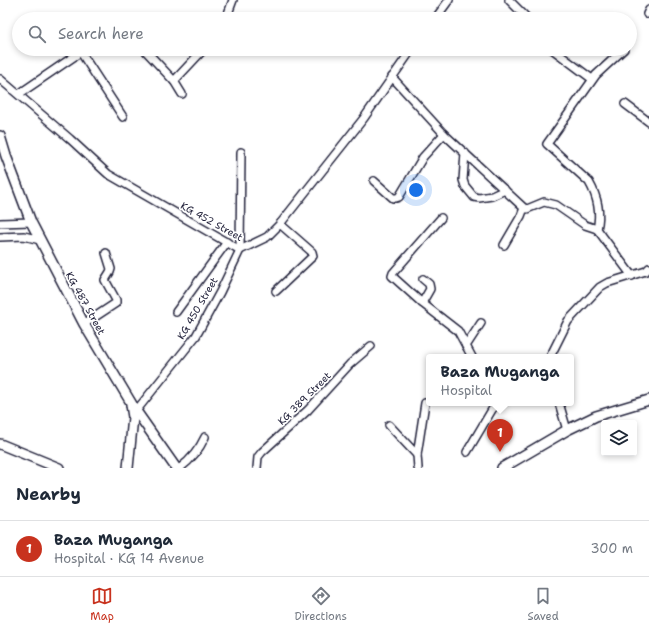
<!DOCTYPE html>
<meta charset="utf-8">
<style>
:root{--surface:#fff;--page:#f2f2f3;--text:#1f2937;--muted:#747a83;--line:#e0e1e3;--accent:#c8321e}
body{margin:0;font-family:"Shantell Sans",sans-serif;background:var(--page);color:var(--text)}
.controls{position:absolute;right:12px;bottom:12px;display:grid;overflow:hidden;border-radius:4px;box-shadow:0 2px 6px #0003}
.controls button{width:36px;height:36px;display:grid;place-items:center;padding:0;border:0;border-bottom:1px solid var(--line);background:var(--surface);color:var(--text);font:20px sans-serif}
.you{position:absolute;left:416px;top:190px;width:14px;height:14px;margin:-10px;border:3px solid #fff;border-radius:50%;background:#1a73e8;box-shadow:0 0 0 6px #1a73e833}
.badge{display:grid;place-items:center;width:26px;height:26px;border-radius:50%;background:var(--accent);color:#fff;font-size:13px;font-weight:700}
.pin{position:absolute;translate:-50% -33px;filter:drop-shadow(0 1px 2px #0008)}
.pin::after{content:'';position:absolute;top:21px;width:14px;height:12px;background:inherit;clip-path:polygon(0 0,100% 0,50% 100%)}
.popup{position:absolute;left:426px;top:354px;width:148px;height:52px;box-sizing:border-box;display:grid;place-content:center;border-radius:4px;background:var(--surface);filter:drop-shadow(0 1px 3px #0005);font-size:13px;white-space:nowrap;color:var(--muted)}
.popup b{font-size:15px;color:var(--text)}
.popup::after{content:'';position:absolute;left:50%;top:100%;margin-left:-8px;border:8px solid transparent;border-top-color:var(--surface)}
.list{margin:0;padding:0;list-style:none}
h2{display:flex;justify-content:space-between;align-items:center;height:52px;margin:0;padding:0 16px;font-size:17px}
h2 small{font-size:13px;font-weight:400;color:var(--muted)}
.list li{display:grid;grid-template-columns:26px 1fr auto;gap:12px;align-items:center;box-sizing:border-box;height:56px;padding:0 16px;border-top:1px solid var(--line)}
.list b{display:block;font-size:15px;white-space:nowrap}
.list p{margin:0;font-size:13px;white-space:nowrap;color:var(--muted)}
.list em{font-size:13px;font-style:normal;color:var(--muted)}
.icon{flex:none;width:22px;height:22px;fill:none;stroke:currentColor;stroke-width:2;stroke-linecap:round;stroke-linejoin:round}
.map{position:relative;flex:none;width:649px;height:468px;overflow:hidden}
.search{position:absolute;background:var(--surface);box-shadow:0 2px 6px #0003;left:12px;right:12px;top:12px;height:44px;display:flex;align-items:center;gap:10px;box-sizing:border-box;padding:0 14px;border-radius:22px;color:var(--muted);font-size:15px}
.sheet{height:108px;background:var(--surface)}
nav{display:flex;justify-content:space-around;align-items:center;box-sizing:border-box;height:56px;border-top:1px solid var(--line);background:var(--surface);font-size:11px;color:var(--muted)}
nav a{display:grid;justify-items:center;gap:2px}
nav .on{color:var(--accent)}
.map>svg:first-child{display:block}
</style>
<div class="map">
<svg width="649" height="468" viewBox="0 0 649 468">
<rect width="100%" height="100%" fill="#fff"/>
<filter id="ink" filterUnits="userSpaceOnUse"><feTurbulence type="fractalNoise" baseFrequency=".025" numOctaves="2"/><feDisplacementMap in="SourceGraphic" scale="8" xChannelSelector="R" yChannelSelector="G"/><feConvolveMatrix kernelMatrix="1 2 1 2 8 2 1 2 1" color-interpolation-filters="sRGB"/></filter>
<g filter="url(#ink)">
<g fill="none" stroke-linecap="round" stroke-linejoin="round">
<!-- minor casing -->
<g stroke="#22223b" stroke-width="10">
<g id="minor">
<path d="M509,0L528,19"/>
<path d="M647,14L649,10"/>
<path d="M226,19L233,0"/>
<path d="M435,19L449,0"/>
<path d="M144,49L174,81L182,94"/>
<path d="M552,49L592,79"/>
<path d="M80,51L123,117"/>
<path d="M392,77L444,134L524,208L527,209L544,202L556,205L585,225L597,229L632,276"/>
<path d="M0,79L70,139L108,174L240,250L267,237L280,224L364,118L412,49"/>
<path d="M174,81L204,49"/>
<path d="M19,94L85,49"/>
<path d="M625,104L649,122"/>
<path d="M465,153L463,180L465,186L474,197L479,198L492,196L505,190"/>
<path d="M374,181L393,198H396L399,197L423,157L444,134"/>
<path d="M441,218L393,273L392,276L422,303L458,331L472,357"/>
<path d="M0,223L31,222"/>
<path d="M597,229C601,213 597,196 589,182L547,144L596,75L624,49"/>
<path d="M0,237L24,236L40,240"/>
<path d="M504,245L521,216L524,208"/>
<path d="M276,291L313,256L312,252L280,224"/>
<path d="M422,303L430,289L429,284L423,279"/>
<path d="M176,312L227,242"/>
<path d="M84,324L116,303V300L105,280L110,272L111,269L106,253"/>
<path d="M466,346L481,323"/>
<path d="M550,357L568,321L600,287L607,283L646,271L649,268"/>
<path d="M559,403L567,430"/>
<path d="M136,411L196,336L220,292L240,250L241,152"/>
<path d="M389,425L417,455"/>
<path d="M467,452L496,403"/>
<path d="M180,468C192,459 199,450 205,437"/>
<path d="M257,468L258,457L262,452L308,410L350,364L371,346"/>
<path d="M418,468L417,455L425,403"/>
</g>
</g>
<!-- major casing -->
<g stroke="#22223b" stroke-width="12">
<g id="major">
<path d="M0,136L6,156L31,222L84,324L136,411L176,468"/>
<path d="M0,444L59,468"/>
<path d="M128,468L133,417L131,405"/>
<path d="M502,468L567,430L596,416L649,400"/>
</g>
</g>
<!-- minor -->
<use href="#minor" stroke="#fff" stroke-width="7"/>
<!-- major -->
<use href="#major" stroke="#fff" stroke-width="9"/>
</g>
</g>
<g text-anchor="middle" stroke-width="3.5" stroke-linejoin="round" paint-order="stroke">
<!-- street labels -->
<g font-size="10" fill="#22223b" stroke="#fff">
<text transform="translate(212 221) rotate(29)" y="4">KG 452 Street</text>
<text transform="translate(86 303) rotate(61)" y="4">KG 487 Street</text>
<text transform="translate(197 308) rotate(-60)" y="4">KG 450 Street</text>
<text transform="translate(304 398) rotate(-45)" y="4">KG 389 Street</text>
</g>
</g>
</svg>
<div class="controls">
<button><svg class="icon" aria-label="layers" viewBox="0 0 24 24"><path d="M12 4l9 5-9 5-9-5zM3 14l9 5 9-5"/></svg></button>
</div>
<div class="you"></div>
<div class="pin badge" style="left:500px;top:452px">1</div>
<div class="popup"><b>Baza Muganga</b>Hospital</div>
<div class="search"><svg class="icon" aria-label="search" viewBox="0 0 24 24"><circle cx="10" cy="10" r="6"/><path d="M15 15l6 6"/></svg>Search here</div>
</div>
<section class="sheet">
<h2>Nearby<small></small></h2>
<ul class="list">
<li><span class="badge">1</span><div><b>Baza Muganga</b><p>Hospital · KG 14 Avenue</p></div><em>300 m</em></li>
</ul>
</section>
<nav>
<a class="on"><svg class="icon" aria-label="map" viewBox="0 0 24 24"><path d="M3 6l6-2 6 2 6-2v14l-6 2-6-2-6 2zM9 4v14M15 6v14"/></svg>Map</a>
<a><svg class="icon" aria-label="directions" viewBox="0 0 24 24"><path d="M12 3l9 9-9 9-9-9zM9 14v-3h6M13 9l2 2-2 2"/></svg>Directions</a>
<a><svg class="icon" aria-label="saved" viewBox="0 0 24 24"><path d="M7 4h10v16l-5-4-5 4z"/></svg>Saved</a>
</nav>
